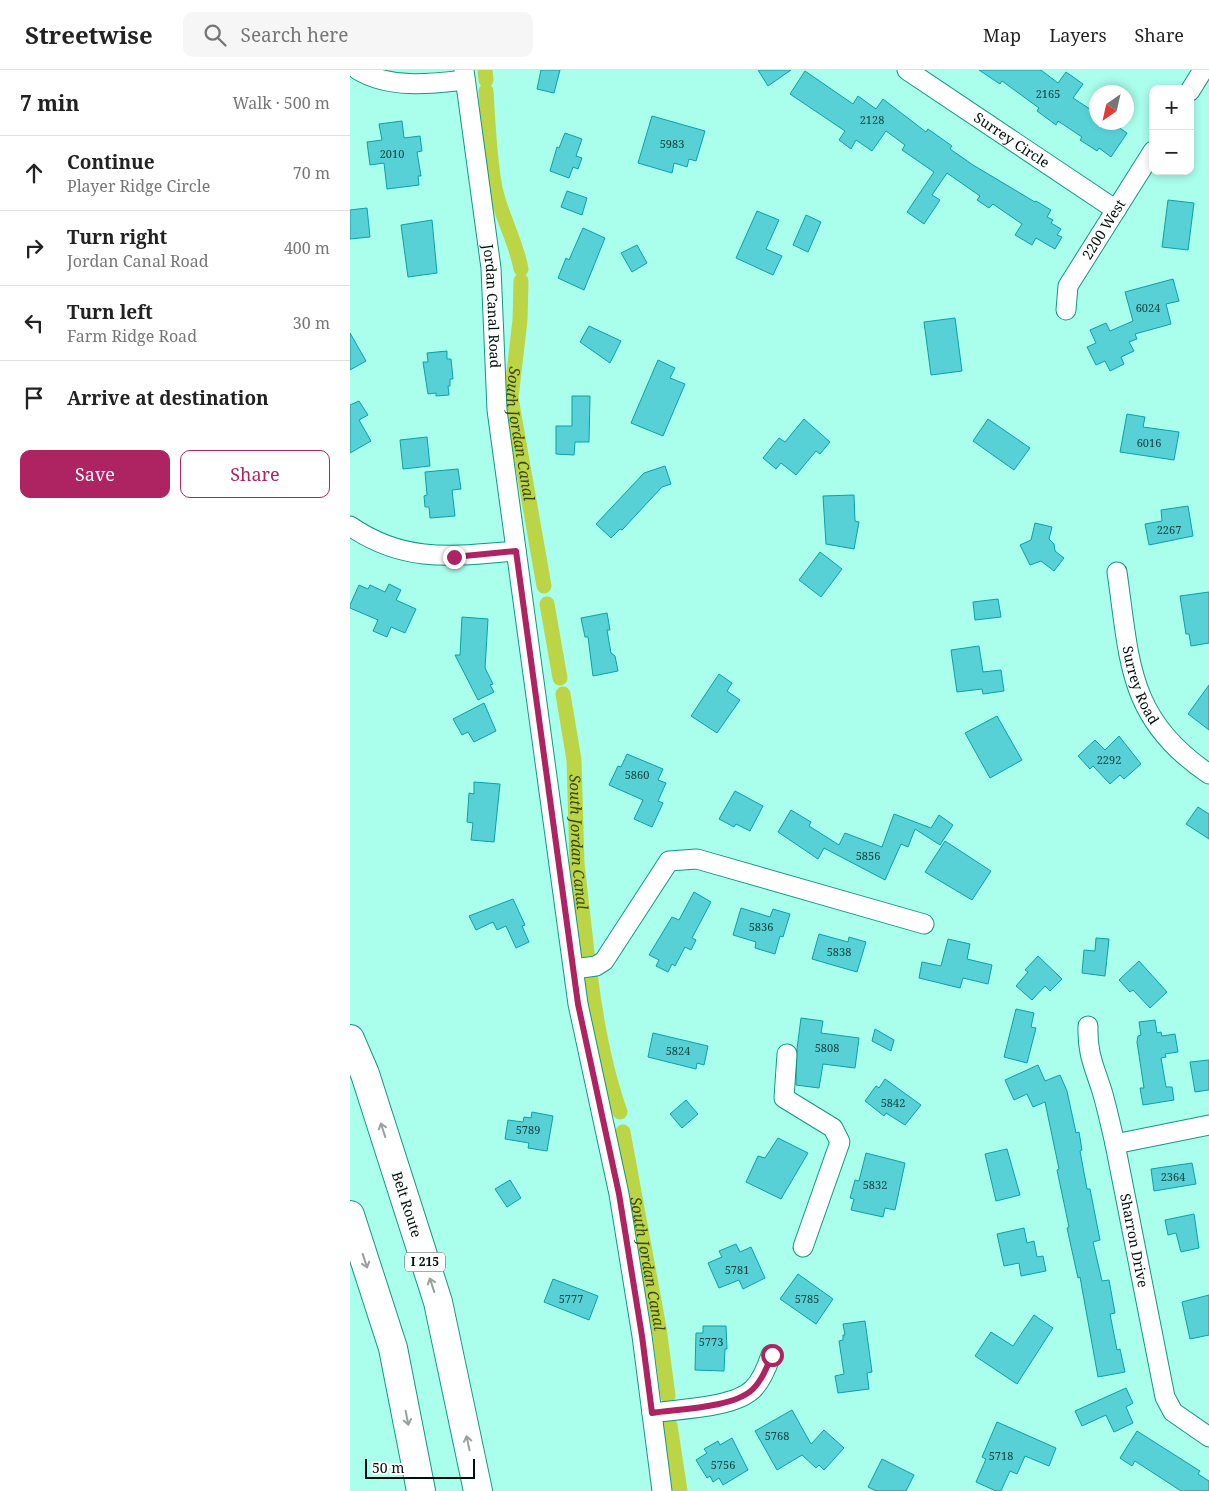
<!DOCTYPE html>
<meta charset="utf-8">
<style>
:root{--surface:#fff;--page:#f6f6f6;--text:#222;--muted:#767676;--line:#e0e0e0;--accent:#ae2362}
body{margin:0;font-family:"Noto Serif",serif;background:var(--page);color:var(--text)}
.controls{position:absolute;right:15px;top:15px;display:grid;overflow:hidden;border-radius:10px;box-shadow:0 2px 8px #0003}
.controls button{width:45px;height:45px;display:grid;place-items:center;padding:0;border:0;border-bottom:1px solid var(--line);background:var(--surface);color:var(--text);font:25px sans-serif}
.compass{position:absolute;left:739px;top:15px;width:45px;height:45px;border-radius:50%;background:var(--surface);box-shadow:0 2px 8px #0003;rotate:214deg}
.scale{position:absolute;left:15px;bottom:12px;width:110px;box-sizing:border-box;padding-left:5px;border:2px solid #00110d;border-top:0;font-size:14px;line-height:18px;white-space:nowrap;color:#00110d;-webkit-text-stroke:4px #fff;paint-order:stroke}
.stop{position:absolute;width:15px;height:15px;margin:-11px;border:4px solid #ae2362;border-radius:50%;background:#fff}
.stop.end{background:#ae2362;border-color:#fff;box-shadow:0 1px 5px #0008}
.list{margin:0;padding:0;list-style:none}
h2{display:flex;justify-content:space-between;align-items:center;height:65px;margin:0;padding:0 20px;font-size:21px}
h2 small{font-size:16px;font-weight:400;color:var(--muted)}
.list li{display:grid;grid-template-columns:32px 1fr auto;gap:15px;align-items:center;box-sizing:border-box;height:75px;padding:0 20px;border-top:1px solid var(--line)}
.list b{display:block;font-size:19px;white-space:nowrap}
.list p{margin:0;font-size:16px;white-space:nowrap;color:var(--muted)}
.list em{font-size:16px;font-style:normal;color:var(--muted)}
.actions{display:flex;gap:10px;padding:15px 20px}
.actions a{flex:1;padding:11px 0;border:1px solid var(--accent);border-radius:10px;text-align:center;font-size:18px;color:var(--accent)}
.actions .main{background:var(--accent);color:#fff}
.icon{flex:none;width:28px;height:28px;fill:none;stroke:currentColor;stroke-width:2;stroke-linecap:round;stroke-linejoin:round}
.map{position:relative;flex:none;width:859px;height:1421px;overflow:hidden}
header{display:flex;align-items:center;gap:30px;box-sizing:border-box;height:70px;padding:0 25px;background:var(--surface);border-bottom:1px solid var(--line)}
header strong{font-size:24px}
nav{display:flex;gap:28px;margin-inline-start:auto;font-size:18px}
.search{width:350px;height:45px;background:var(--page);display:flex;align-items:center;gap:12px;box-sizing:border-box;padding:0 18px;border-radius:10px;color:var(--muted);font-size:19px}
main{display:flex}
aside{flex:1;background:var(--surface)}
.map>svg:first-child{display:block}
</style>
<header>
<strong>Streetwise</strong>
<div class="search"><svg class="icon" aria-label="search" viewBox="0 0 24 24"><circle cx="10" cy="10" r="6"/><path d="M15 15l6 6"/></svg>Search here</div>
<nav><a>Map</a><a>Layers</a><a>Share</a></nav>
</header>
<main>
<aside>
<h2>7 min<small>Walk · 500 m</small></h2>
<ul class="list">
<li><svg class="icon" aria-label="ahead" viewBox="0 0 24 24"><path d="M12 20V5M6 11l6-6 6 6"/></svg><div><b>Continue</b><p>Player Ridge Circle</p></div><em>70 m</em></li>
<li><svg class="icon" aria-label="right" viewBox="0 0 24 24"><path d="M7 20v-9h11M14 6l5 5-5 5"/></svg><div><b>Turn right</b><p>Jordan Canal Road</p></div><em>400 m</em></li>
<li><svg class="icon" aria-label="left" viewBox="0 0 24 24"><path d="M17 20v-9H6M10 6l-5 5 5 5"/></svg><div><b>Turn left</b><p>Farm Ridge Road</p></div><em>30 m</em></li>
<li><svg class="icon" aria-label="arrive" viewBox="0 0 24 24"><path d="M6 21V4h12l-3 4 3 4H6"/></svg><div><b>Arrive at destination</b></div></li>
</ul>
<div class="actions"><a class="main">Save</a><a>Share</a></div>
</aside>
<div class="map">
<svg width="859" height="1421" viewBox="0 0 859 1421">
<rect width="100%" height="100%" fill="#aafeec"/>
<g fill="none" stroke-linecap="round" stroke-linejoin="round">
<!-- canal -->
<g stroke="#bcd546" stroke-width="15">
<path d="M135,0L136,10"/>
<path d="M136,21C138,53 139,86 145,118C151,146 166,171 171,199"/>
<path id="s1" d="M171,211L170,250L161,328L194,516"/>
<path d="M197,534L210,608"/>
<path id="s2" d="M213,624L224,690L227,794L238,891"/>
<path d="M240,904C246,951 254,997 270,1042"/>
<path id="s3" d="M273,1062L309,1258L318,1326"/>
<path d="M320,1355L330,1421"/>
</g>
</g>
<!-- building -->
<g fill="#57d1d6" stroke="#0aa1a6">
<path d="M191,0H210L204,23L187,19Z"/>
<path d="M408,0H441L418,16Z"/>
<path d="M629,0H691L708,13L716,2L733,14L723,28L746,43V52H761L777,63L761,87L749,78L747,81L730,70L732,67L708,51L706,55L687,41L689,38L652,11L650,14Z"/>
<path d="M455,1L503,34L508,26L526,39L533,29L576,62L578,59L602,76L600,79L623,95L685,132L686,131L701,140L697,147L703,150L701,153L711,159L707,165L712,167L705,179L686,168L682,175L665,165L672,154L643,134L639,138L627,130L630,126L597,103L582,125L590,130L574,154L557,142L584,102L552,80L555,75L536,61L522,81L506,70L501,79L489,70L495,61L440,24Z"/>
<path d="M302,46L355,61L346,91L339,89L337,97L324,93L322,103L288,93Z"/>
<path d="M52,51L54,68L70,66L72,81L67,82L71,106H68L69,115L37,119L34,93L20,95L17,72L32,70L29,54Z"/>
<path d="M215,63L232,69L226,86L232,88L228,99L223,97L219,108L200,101L207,77L209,78Z"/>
<path d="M217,121L237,128L232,145L211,137Z"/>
<path d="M818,130L844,133L838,180L812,177Z"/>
<path d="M17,138L20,167L0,169V140Z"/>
<path d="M407,141L429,150L416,179L432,186L423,205L386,188Z"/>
<path d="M456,145L471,152L458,182L443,175Z"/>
<path d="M82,150L87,203L58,207L51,155Z"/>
<path d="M233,158L255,168L234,220L208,208L216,188L219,190Z"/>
<path d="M287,175L297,193L282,202L271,183Z"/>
<path d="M823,209L829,231L816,234L821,254L785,264L787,269L779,272L784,281L771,287L774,294L760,301L755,291L746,295L737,277L746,273L740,260L756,253L760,261L783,251L775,222Z"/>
<path d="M605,248L612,301L581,305L574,252Z"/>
<path d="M239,256L271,271L260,293L230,272Z"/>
<path d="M0,263L16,291L0,300Z"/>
<path d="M97,281V289H101L103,309H100V316H98L99,325L86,326V323L78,324L73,292H78L77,283Z"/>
<path d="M308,290L325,298L320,308L335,314L313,366L281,353Z"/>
<path d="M222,326H240L239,372H225L224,385L206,384V356H222Z"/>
<path d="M9,331L18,345L9,350L21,371L0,383V335Z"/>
<path d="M777,344L795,347L793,357L829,362L824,390L770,382Z"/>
<path d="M454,349L480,372L470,384L466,381L446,405L431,393L426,399L413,388L429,368L435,372Z"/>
<path d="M638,349L680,378L664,400L623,371Z"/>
<path d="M77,367L80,396L53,399L50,370Z"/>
<path d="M315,396L321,414L312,417L272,460L270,459L261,468L246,454L294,403Z"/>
<path d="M108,399L111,419L102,420L105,446L80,448L79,437H75L74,426L77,425L75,402Z"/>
<path d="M504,425L505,451L509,452L504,479L476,474L473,426Z"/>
<path d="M838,436L843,466L799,475L795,454L812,451L811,440Z"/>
<path d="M685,453L702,457L699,469L704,474L705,481L714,488L704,501L691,491L680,495L670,475L681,470Z"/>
<path d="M470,482L492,499L471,527L449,510Z"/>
<path d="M39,514L51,520L46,530L66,539L55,563L41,557L37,567L23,561L28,550L0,538V535L9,515L18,519L20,515L35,522Z"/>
<path d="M859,522V573L841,576L839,564H836L830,526Z"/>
<path d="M648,529L651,547L625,550L623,532Z"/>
<path d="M257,543L260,560H257L261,583L265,586L268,601L243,606L238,567H235L231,548Z"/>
<path d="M112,547L138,549L135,598L143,614L140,615L144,622L128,630L105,585H110Z"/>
<path d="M629,576L633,602L651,600L654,621L633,624L632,619L607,622L601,580Z"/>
<path d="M369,604L382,613L377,621L390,630L367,663L341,646Z"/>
<path d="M859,615V660L838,644Z"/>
<path d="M134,633L146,661L124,672L118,662L112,665L103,649Z"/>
<path d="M647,646L672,690L640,708L615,663Z"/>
<path d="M769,666L791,694L774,709L770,705L760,714L743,696L740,699L728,686L745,670L755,680Z"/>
<path d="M277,684L313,699L308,710L316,713L308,731L313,733L302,757L284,749L293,730L259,715L268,696L271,697Z"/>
<path d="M124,712L150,714L144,772L121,770L123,753L117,752L119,723L124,724Z"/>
<path d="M385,721L413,736L400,761L386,754L384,757L369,749Z"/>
<path d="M848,737L859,744V769L836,754Z"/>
<path d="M441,740L461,752L459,756L489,775L495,763L532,777L544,744L581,758L589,745L603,755L590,775L565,759L558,777L551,774L535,810L474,778L468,789L428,762Z"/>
<path d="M595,771L641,801L622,830L575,802Z"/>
<path d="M344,822L361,832L342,868L346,870L341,880L335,877L325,896L322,894L318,902L306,896L309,890L299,885L322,847L329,850Z"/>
<path d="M163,829L175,855L172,856L179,872L166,878L156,856L147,860L143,852L126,860L119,846Z"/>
<path d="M391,838L420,847L423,839L440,844L433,867L430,866L425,884L405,878L406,872L383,865Z"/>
<path d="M469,864L498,872L499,867L516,872L507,902L462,889Z"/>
<path d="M746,868L759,869L755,906L732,903L734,880L745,881Z"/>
<path d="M598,869L620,874L617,889L642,895L638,914L613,908L610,918L569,908L572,892L591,896Z"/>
<path d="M688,886L712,909L700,921L695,916L682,930L666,916L678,902L675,900Z"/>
<path d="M789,891L817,922L800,938L783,920L780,922L769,910Z"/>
<path d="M666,939L684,943L681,957L686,958L677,993L654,987Z"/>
<path d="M451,948L473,951L471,963L509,968L505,998L473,994L469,1018L446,1015L447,979Z"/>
<path d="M805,950L807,963L811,962L812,966L825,964L828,982L815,984L816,987L811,988L816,1017H822L824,1030L793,1035L790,1018H794L787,972L788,966L791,965L789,952Z"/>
<path d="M525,959L544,970L541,981L522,971Z"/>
<path d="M303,963L358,976L354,995L347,993L346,999L298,987Z"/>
<path d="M859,990V1020L845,1022L840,992Z"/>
<path d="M688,995L695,1011L710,1005L717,1021L726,1063L729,1062L732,1080L730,1081L737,1119H740L750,1170L743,1172L752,1211L759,1210L765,1243L760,1244L767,1280L770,1279L775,1302L748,1307L730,1207L728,1208L717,1158L719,1157L707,1100L709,1099L695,1032L683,1037L677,1024L664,1030L655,1010Z"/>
<path d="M535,1009L571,1035L555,1055L536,1043L534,1046L515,1031L526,1016L529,1018Z"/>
<path d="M336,1030L348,1044L332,1058L320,1044Z"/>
<path d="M182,1042L203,1046L197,1081L178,1078L179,1073L155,1069L158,1050L173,1052L174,1047L181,1048Z"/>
<path d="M428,1068L458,1083L431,1129L396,1112L408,1086L415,1088Z"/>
<path d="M657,1079L670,1125L646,1131L635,1084Z"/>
<path d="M516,1083L555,1093L545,1140L535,1138L533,1147L501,1140L504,1129L500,1128L505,1110L509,1111Z"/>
<path d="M842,1093L846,1114L804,1121L801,1099Z"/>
<path d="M160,1110L171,1128L157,1137L145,1119Z"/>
<path d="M844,1144L849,1178L831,1182L826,1163L818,1165L815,1150Z"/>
<path d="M674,1158L677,1173L684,1171L687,1187L693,1186L696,1201L671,1206L669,1193L654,1196L647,1164Z"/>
<path d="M386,1174L390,1182L401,1177L415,1208L393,1219L389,1210L369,1218L358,1193L372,1187L369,1181Z"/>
<path d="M448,1204L483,1229L466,1254L430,1229Z"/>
<path d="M203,1209L248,1226L239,1250L194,1232Z"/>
<path d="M859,1225V1265L840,1269L832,1232Z"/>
<path d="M684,1245L703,1258L667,1314L625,1286L641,1262L663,1276Z"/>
<path d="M515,1251L522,1302L517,1303L519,1319L488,1323L485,1306L494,1304L489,1271L493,1270V1265H495L493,1254Z"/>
<path d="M353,1256H376L377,1279H375L374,1301L345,1300L346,1263H353Z"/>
<path d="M776,1318L783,1333L776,1337L783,1353L764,1362L756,1345L732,1356L725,1341Z"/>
<path d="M442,1340L461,1374L474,1360L494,1378L474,1400L469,1395L466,1398L452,1385L427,1400L405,1361Z"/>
<path d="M647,1352L706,1378L699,1396L675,1386L667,1404L660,1401L651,1421H646L626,1412L636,1389L632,1387Z"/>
<path d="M787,1361L850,1401L848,1404L859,1411V1421H831L785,1391L782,1396L770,1388Z"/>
<path d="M382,1368L398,1400L373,1415L369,1408L363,1412L360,1406L357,1408L346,1390L357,1383L354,1379L368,1371L370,1375Z"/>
<path d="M532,1389L564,1405L556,1421H526L518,1417Z"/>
</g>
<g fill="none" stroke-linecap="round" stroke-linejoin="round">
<!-- minor casing -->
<g stroke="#119783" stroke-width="21">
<g id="minor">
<path d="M8,0C40,19 80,14 115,10"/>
<path id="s4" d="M114,0L141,198L147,340L228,934L269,1124L292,1266L312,1421"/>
<path id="s5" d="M557,0L766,140"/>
<path d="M840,21L853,0"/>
<path id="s6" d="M716,240L718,216L803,81"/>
<path d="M0,456C55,494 104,486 166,481"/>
<path id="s7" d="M767,502C780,591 777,649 859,704"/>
<path d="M224,899L246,896L254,891L319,791L347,789L574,854"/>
<path id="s8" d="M738,956C737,983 744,996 752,1021C757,1038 761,1056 765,1074L815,1327L823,1342L859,1367"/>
<path d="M437,984L434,1028L483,1058L490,1072L453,1177"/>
<path d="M765,1074L859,1055"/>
<path d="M302,1343C328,1339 384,1338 403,1319C412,1310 417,1297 421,1285"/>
</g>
</g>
<!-- highway casing -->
<g stroke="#119783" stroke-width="30">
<g id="highway">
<path id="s9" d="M0,969L15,1004L88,1232L128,1421"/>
<path d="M0,1145L43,1278L71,1421"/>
</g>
</g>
<!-- minor -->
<use href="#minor" stroke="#fff" stroke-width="19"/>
<!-- highway -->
<use href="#highway" stroke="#fff" stroke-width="28"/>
</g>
<!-- one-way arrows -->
<defs><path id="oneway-shaft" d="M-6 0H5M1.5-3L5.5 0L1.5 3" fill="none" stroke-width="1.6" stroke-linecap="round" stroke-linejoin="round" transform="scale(1.25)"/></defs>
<g stroke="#99a09e">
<use href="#oneway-shaft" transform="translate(33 1060) rotate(-108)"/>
<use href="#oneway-shaft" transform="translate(15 1191) rotate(72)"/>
<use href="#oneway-shaft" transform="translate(82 1215) rotate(-108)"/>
<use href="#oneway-shaft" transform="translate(57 1348) rotate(79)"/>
<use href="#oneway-shaft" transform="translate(118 1373) rotate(-102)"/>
</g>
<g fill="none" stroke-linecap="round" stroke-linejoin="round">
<!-- route -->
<path stroke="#ae2362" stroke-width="6" d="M104,487L166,481L228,934L269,1124L292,1266L302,1343C328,1339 384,1338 403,1319C412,1310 417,1297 422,1285"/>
</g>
<g text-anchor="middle" stroke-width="5" stroke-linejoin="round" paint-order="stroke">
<!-- number labels -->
<g font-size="11" fill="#16413f">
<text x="698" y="28">2165</text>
<text x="522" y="54">2128</text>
<text x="322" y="78">5983</text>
<text x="42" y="88">2010</text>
<text x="798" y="242">6024</text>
<text x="799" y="377">6016</text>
<text x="819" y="464">2267</text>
<text x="759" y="694">2292</text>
<text x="287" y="709">5860</text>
<text x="518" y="790">5856</text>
<text x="411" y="861">5836</text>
<text x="489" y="886">5838</text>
<text x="477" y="982">5808</text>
<text x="328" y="985">5824</text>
<text x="543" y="1037">5842</text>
<text x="178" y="1064">5789</text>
<text x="823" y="1111">2364</text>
<text x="525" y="1119">5832</text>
<text x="387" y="1204">5781</text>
<text x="221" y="1233">5777</text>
<text x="457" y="1233">5785</text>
<text x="361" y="1276">5773</text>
<text x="427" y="1370">5768</text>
<text x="651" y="1390">5718</text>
<text x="373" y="1399">5756</text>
</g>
<!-- shield labels -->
<rect fill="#fff" stroke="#4c5856" stroke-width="1" x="55" y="1182.5" width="40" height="19" rx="4"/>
<g font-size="12" font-weight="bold" fill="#00110d">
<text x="75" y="1196">I 215</text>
</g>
<!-- street labels -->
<g font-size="14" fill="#00110d" stroke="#fff">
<text dy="5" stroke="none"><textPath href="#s5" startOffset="126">Surrey Circle</textPath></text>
<text dy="5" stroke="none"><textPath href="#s6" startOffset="91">2200 West</textPath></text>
<text dy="5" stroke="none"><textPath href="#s4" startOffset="238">Jordan Canal Road</textPath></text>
<text dy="5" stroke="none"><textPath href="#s7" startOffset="116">Surrey Road</textPath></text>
<text dy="5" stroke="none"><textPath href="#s9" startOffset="175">Belt Route</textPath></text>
<text dy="5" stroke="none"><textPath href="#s8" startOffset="220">Sharron Drive</textPath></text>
</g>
<!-- water labels -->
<g font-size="15" font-style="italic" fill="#3b440a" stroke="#fff">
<text dy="5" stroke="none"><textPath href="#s1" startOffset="154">South Jordan Canal</textPath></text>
<text dy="5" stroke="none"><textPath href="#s2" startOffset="149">South Jordan Canal</textPath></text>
<text dy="5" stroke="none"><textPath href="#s3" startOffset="134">South Jordan Canal</textPath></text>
</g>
</g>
</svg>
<div class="controls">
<button>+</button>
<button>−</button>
</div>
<svg class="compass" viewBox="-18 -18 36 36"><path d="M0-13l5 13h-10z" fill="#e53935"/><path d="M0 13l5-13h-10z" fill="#767676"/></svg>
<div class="scale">50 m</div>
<div class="stop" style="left:422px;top:1285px"></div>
<div class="stop end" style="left:104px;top:487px"></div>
</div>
</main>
